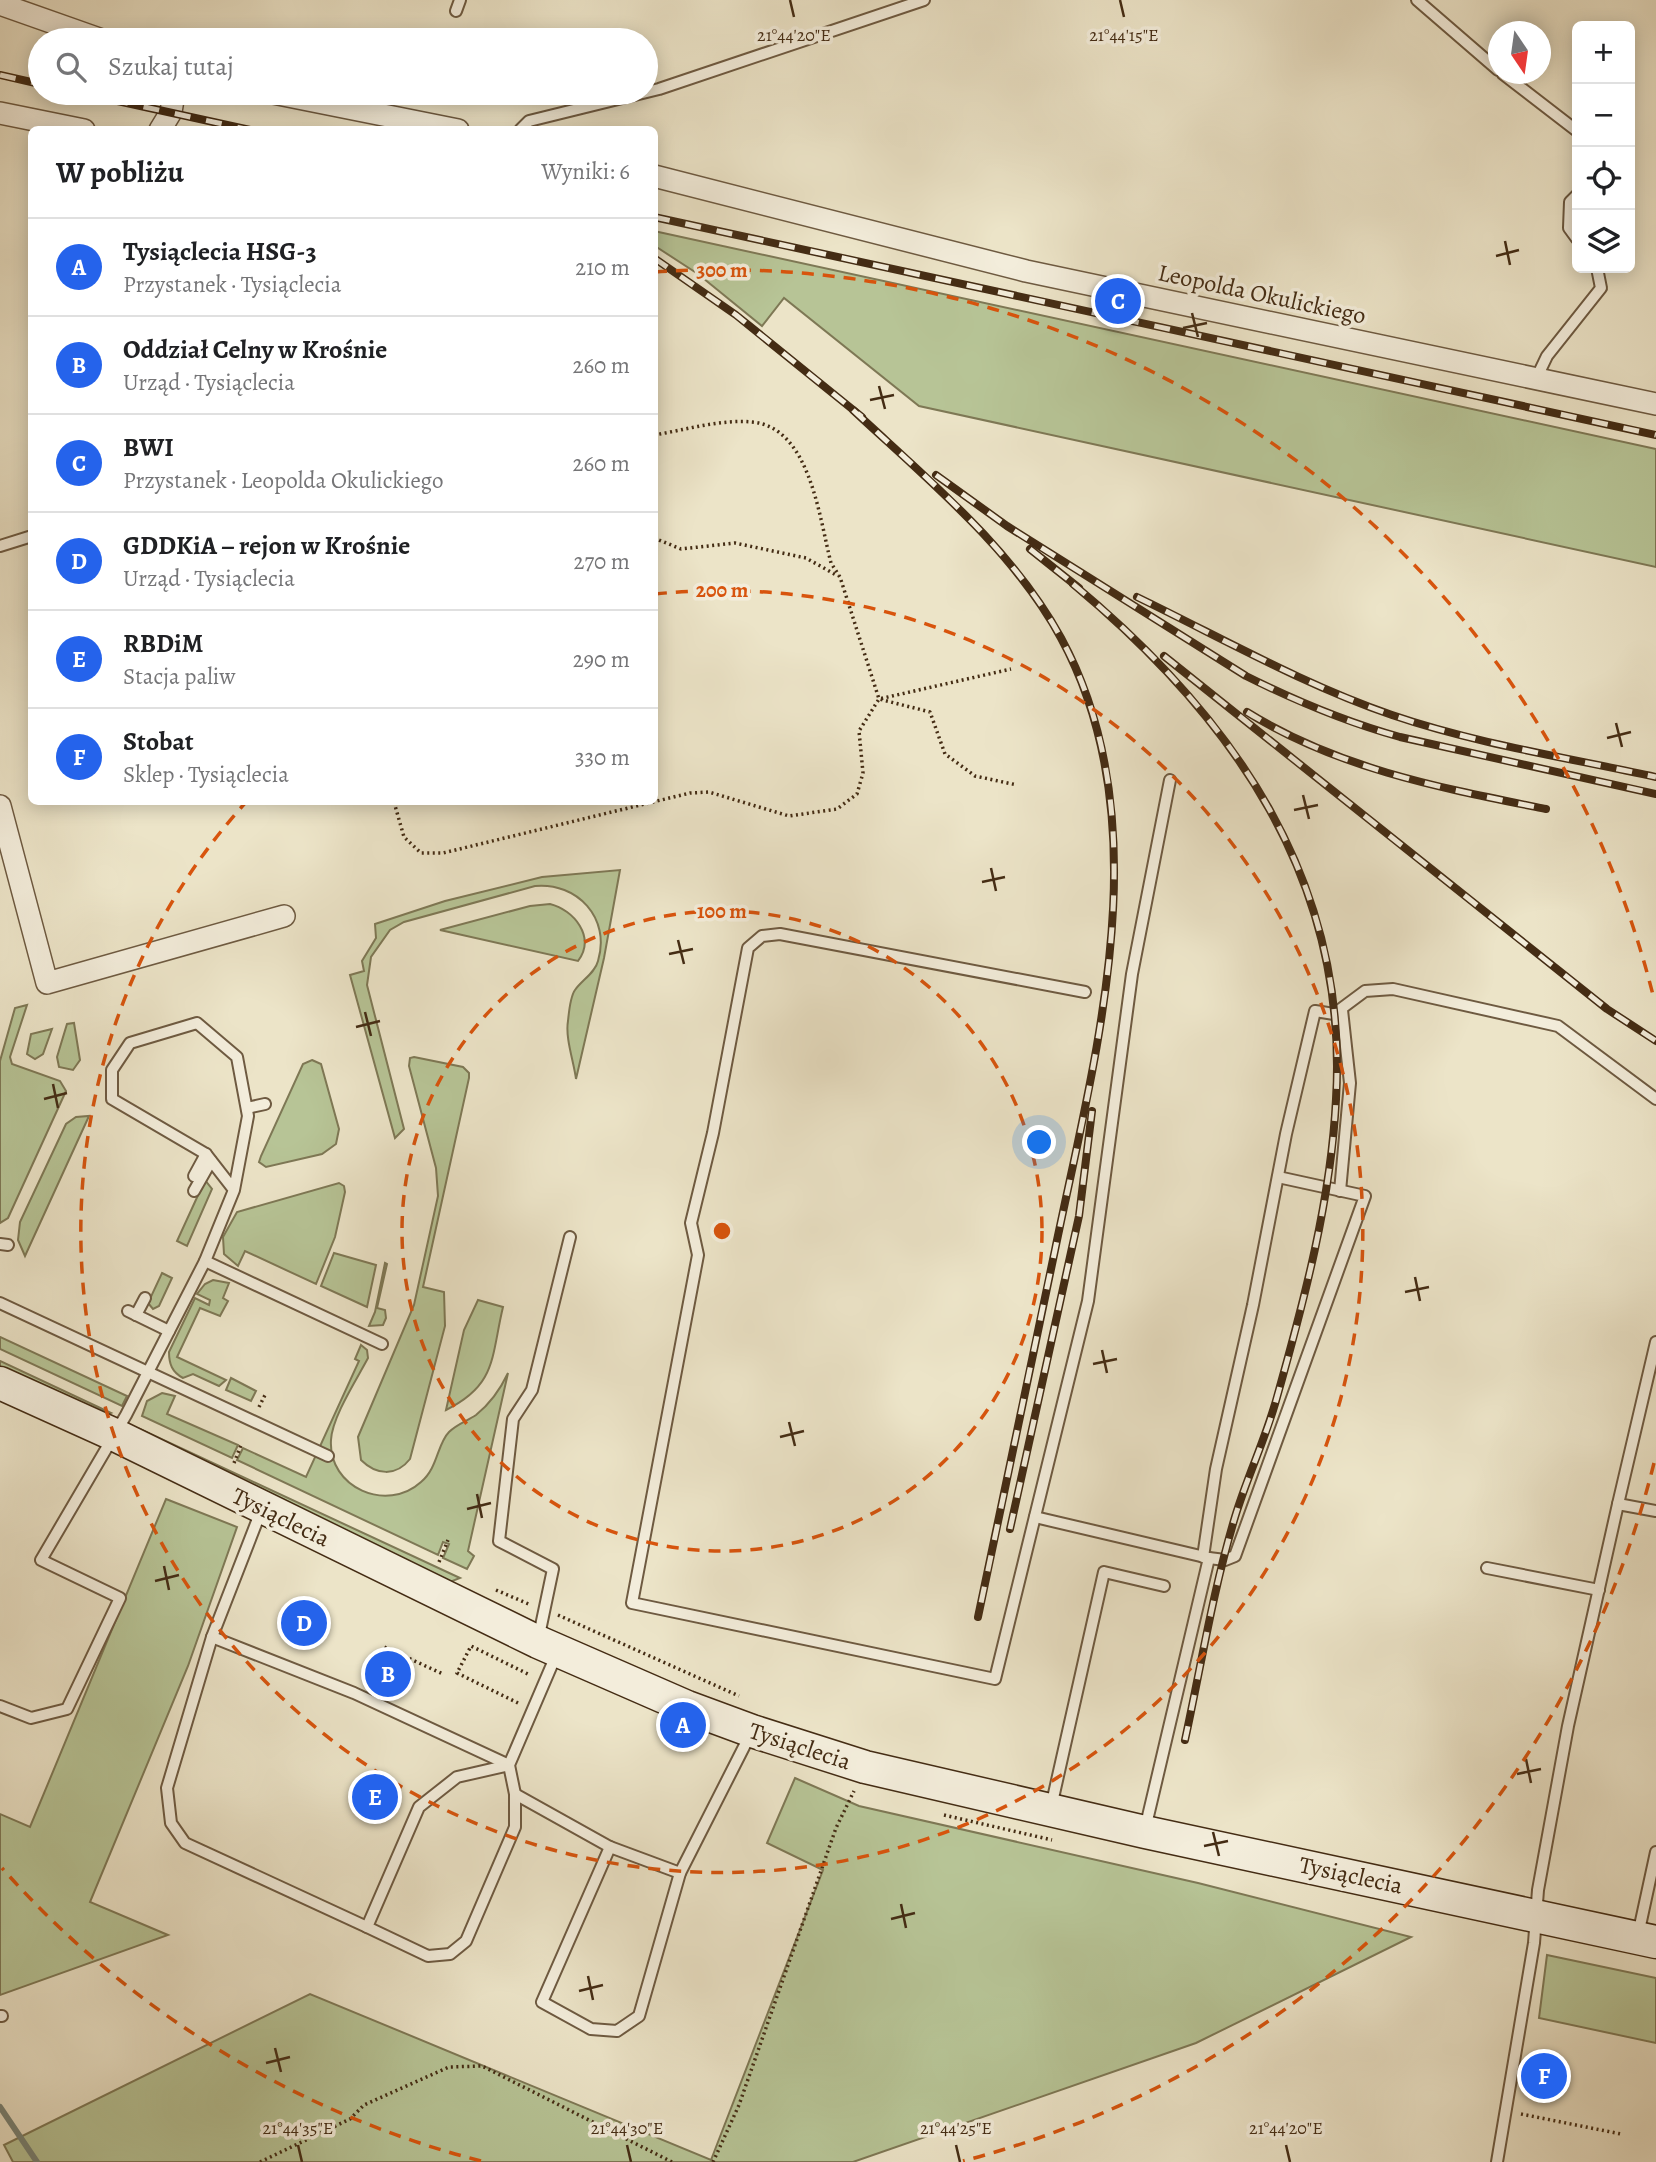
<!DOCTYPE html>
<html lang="pl">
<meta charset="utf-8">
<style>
:root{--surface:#fff;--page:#f2f2f2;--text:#202124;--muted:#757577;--line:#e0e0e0;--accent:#2563eb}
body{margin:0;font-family:Alegreya,serif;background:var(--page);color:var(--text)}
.controls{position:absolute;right:21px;top:21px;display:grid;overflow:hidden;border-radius:10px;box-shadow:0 4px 18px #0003}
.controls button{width:63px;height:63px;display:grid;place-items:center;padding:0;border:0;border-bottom:2px solid var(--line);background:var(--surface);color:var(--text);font:35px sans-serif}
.compass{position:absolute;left:1488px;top:21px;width:63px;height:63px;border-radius:50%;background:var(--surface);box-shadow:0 4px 18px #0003;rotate:167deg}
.you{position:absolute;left:1040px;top:1143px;width:24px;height:24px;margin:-18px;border:5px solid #fff;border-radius:50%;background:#1a73e8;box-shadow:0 0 0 10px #1a73e833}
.badge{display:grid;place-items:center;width:46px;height:46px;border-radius:50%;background:var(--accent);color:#fff;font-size:23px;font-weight:700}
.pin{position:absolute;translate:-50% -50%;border:4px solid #fff;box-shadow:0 2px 7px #0006}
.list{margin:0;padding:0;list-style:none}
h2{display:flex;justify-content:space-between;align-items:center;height:91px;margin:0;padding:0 28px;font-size:30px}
h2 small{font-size:23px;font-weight:400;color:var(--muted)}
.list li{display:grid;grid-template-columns:46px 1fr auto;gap:21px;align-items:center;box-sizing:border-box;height:98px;padding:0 28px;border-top:2px solid var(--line)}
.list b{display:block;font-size:26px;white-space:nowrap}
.list p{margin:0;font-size:23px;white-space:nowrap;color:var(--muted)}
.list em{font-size:23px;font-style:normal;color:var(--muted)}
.icon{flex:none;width:38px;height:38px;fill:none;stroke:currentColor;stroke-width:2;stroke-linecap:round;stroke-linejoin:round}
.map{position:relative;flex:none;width:1656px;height:2162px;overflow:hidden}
.search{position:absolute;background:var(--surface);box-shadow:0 4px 18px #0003;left:28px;top:28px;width:630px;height:77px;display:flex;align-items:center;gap:18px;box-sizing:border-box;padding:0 24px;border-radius:38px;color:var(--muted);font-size:26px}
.panel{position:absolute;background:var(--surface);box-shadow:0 4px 18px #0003;left:28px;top:126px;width:630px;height:679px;border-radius:10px}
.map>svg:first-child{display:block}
</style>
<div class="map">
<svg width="1656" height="2162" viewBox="0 0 1656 2162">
<rect width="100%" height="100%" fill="#ece4c8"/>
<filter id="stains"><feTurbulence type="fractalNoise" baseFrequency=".00286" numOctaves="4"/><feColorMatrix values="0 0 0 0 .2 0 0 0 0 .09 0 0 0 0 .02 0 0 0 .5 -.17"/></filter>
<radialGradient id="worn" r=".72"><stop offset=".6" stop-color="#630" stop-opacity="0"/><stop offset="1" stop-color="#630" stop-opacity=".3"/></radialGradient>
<!-- green -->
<g fill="#b7c496" stroke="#7e7855" stroke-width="2">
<path d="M654,231L1656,449V567L919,406L784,298L762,326L698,274L655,246Z"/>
<path d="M620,870L604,958L576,1079C574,1062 565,1038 568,1021C569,1012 570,997 575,990C582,980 595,973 598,961C611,918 577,882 535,886L404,922L390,930L371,957L367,985L404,1129L395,1138L350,975L364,971L362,961L376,938L375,924L445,901L542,877Z"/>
<path d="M550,904C574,910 596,937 578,961L440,930L530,906Z"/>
<path d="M27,1005L10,1057L12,1064L60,1081L66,1091L8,1218L0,1223V1061L15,1008Z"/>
<path d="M74,1023L80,1060L73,1070L59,1067L57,1057L67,1024Z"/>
<path d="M52,1029L43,1054L35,1059L27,1054L31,1034Z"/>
<path d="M414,1057L463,1067L469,1073V1078L423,1287L444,1292L445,1326L410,1459C396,1477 376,1475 361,1460L358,1437L414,1305L438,1196L436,1168L409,1066L410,1058Z"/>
<path d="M312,1060L321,1064L339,1129L336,1144L322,1154L266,1167L259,1162L261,1156L303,1064Z"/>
<path d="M89,1116L25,1256L18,1240L20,1222L66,1124L76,1117Z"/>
<path d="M205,1180L212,1189L187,1246L177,1241Z"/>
<path d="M339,1183L344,1186L345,1192L335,1237L316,1284L245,1251L238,1266L224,1254L223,1237L237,1212Z"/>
<path d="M334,1253L376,1265L367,1307L321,1286Z"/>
<path d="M385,1263L387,1264L377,1308L385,1310L386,1318L383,1325L369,1326L375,1312Z"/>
<path d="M162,1273L172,1278L159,1306L153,1309L148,1303Z"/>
<path d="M213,1280L229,1283L223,1298L228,1301L220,1316L200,1308L177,1357L226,1380L219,1386L193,1374L183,1378C172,1372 169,1364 169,1352L195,1298L209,1305L210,1300L197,1294L205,1284Z"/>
<path d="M478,1300L503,1307C491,1357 497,1385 446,1410L464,1330Z"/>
<path d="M0,1337L127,1396L122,1406L0,1349Z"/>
<path d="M361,1345L367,1350L368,1358C357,1379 332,1417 331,1440C328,1488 387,1513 421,1482C438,1468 437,1444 449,1432C457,1424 467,1421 476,1415C491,1403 500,1390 508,1373L468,1551L474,1556L467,1569L443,1558L449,1544L443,1542L438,1555L237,1460L243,1448L306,1477L359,1361L355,1359Z"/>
<path d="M0,1361L111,1413L106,1415L0,1370Z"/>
<path d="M231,1378L256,1391L251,1401L226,1390Z"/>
<path d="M162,1393L175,1396L167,1414L238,1445L232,1458L142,1416L147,1401Z"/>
<path d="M142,1430L460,1578L450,1582L147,1437Z"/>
<path d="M166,1499L237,1527L188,1666L90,1902L168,1935L0,1995V1814L30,1827Z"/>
<path d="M795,1778L859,1806L1198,1883L1411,1937L1196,2043L853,2162H13L4,2145L310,1994L711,2160L823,1870L767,1843Z"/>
<path d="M1547,1955L1656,1978V2043L1539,2018Z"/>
</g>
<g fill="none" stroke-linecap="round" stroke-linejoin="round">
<!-- stream -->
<path stroke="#788478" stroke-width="6" d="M0,2107L37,2162"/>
<!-- lane casing -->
<g stroke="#6e5a41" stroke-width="14">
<g id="lane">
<path d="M1417,0L1498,70"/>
<path d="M456,11L460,0"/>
<path d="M1503,74L1577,131"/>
<path d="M520,130L529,121L659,89L924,0"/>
<path d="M1577,195L1570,202L1569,228L1577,239"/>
<path d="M1536,379L1547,356L1601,288L1597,268"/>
<path d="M0,546L32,536"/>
<path d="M1085,992L780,934L762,936L748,948L713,1133L691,1223L698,1255L632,1603L995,1679L1088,1301L1132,974L1170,780"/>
<path d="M247,1108L265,1104"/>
<path d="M194,1176L206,1154"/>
<path d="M194,1191L211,1161"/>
<path d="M1340,1191L1350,1083L1342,1010"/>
<path d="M0,1244L8,1245"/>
<path d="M205,1261L382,1344"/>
<path d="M0,1303L328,1456"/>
<path d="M128,1311L169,1331"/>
<path d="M136,1315L145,1298"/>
<path d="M1618,1504L1656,1342"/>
<path d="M261,1511L212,1637L167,1788L171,1823L185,1843L367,1927"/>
<path d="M1035,1517L1209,1558L1145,1829"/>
<path d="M1203,1557L1216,1469L1253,1305L1286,1134L1315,1011L1334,1014L1365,991L1393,989L1558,1026L1656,1099"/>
<path d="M1209,1558L1225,1560L1235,1556L1365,1196L1278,1177"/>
<path d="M1487,1568L1599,1590"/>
<path d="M212,1637L354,1693L509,1765"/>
<path d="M538,1640L553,1569L499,1541L513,1419L532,1390L570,1237"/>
<path d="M0,1706L31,1718L67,1709L120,1598L41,1560L126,1415L205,1261L234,1190L248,1116L237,1057L197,1023L130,1043L112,1070V1099L206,1154L234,1190"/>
<path d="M509,1765L457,1777L419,1807L367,1927L428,1956L450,1954L466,1941L515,1827V1794L509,1765L557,1653"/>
<path d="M515,1794L610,1847L680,1873"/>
<path d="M1051,1807L1104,1572L1164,1586"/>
<path d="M610,1847L542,2002L591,2029L617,2031L639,2016L680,1873L750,1735"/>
<path d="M1638,1935L1656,1852"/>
<path d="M0,2016H2"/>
<path d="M1497,2162L1534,1943L1538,1890L1568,1726L1618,1504L1656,1511"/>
</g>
</g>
<!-- street casing -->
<g stroke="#6e5a41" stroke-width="24">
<g id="street">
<path d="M0,4L102,40"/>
<path d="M273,93L458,130"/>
<path d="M0,113L84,130"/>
<path d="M160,130L171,112L174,93"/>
<path d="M654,176L1026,271L1656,404"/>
<path d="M0,806L47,983L284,916"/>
</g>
</g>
<!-- secondary casing -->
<g stroke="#442c14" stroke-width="35">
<path id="secondary" d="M0,1383L115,1435L538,1642L687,1707L752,1731L865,1767L1145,1832L1656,1942"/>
</g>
<!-- path -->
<g stroke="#442c14" stroke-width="3.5" stroke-dasharray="2 3.5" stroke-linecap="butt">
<path d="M194,98L209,95"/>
<path d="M654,435C685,430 721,419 752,422C810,427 819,517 831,563L840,577L879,699L930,712L945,754L975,776L1017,785"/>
<path d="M654,538L681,549L735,543L806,558L838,576"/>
<path d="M394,802L404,837L421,853H443L690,793L709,792L789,816L837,809L857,794L863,773L859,731L879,699L1011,669"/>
<path d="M259,1407L265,1395"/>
<path d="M234,1463L241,1445"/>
<path d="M439,1562L448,1540"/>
<path d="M496,1590L531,1605"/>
<path d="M558,1615L739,1696"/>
<path d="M369,1682L384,1647L443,1674"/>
<path d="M518,1703L457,1673L471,1646L530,1675"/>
<path d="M944,1815L1052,1840"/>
<path d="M1521,2114L1621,2134"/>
<path d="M260,2162L350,2119L364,2105L449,2067L482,2066L672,2162"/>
<path d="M713,2162L739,2105L836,1828L854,1791"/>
</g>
<!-- lane -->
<use href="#lane" stroke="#f3eddb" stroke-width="10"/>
<!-- street -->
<use href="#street" stroke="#f3eddb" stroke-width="21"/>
<!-- secondary -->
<use href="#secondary" stroke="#f3eddb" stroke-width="32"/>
<!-- rail casing -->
<g stroke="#442c14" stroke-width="8">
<g id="rail">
<path d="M0,75L40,84"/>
<path d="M81,93L250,130"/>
<path d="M654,217L1656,435"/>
<path d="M654,258L736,315L862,417"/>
<path d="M853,410C927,479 1012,548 1061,638C1162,824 1095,1055 1055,1250C1029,1372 1004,1495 978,1617"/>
<path d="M936,475L1007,526L1246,676C1296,701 1346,722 1400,737L1656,794"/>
<path d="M1030,549L1079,588"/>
<path d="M1073,584C1234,718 1349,881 1336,1099C1331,1200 1304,1301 1277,1397C1266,1438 1247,1477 1235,1517C1213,1590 1201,1666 1185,1740"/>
<path d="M1137,597C1220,637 1304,685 1392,715C1477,744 1569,758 1656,777"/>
<path d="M1164,656L1607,1009L1656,1041"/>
<path d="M1247,712C1339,769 1441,788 1546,809"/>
<path d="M1010,1529L1079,1216L1092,1111"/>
</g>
</g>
<!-- rail -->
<use href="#rail" stroke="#f3eddb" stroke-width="5" stroke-dasharray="16" stroke-linecap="butt"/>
</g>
<!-- ticks -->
<path fill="none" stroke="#442c14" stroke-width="2.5" d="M790,0L794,17M1120,0L1124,17M1505,241L1510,265M1496,256L1519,250M1192,313L1198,337M1183,328L1207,323M879,386L885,409M870,400L894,395M1616,723L1622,747M1607,738L1631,732M1303,795L1309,819M1294,810L1318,805M991,868L996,891M982,882L1005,877M678,940L684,964M669,954L693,949M365,1012L371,1036M356,1027L380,1021M53,1084L58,1108M44,1099L67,1093M1415,1277L1420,1301M1405,1292L1429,1287M1102,1350L1107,1373M1093,1364L1117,1359M789,1422L795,1446M780,1437L804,1431M477,1494L482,1518M467,1509L491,1503M164,1566L169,1590M155,1581L179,1575M1526,1759L1531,1783M1517,1774L1541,1769M1213,1832L1219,1856M1204,1846L1228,1841M901,1904L906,1928M891,1919L915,1913M588,1976L593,2000M579,1991L603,1985M275,2048L281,2072M266,2063L290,2057M298,2145L302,2162M627,2145L631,2162M956,2145L960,2162M1286,2145L1290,2162"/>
<!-- distance rings -->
<g fill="none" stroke="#d8540d" stroke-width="3.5" stroke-dasharray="12 9">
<circle cx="722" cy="1231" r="320"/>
<path d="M655 594A641 641 0 1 1 246 802"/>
<path d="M1654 1463A961 961 0 0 1 963 2161M481 2161A961 961 0 0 1 2 1868M655 272A961 961 0 0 1 1654 999"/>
</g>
<g text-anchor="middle" stroke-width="7" stroke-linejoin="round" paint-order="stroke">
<!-- street labels -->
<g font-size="24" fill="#442c14" stroke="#f3eddb">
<text transform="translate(1262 294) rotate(12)" y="8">Leopolda Okulickiego</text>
<text transform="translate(281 1517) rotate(26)" y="8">Tysiąclecia</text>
<text transform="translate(800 1746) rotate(18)" y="8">Tysiąclecia</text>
<text transform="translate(1351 1875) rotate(12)" y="8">Tysiąclecia</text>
</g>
</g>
<g font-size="18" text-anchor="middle" fill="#442c14" stroke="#f3eddb" stroke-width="7" stroke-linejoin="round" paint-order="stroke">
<text x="794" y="41">21°44'20"E</text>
<text x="1124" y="41">21°44'15"E</text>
<text x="298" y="2134">21°44'35"E</text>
<text x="627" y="2134">21°44'30"E</text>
<text x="956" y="2134">21°44'25"E</text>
<text x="1286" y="2134">21°44'20"E</text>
</g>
<circle cx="722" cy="1231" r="10" fill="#d8540d" stroke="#f3eddb" stroke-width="3.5"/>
<g font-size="21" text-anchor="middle" font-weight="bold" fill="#d8540d" stroke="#f3eddb" stroke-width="7" stroke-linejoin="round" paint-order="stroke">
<text x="722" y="277">300 m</text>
<text x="722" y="597">200 m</text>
<text x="722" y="918">100 m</text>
</g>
<rect width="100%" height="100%" filter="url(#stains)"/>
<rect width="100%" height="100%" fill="url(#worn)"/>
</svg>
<div class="controls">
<button>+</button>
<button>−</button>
<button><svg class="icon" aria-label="locate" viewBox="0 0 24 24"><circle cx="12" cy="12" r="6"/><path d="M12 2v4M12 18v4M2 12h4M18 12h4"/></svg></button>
<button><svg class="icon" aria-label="layers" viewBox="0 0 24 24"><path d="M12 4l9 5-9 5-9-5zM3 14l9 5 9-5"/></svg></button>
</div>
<svg class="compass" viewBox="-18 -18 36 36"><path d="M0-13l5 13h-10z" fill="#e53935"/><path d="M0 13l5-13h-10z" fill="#757577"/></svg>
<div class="you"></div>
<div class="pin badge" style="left:683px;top:1725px">A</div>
<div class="pin badge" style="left:388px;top:1674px">B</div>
<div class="pin badge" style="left:1118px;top:301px">C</div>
<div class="pin badge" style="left:304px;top:1623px">D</div>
<div class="pin badge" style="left:375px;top:1797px">E</div>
<div class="pin badge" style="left:1544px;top:2076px">F</div>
<div class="search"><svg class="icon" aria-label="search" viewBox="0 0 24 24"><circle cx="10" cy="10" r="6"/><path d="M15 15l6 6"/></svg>Szukaj tutaj</div>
<section class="panel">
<h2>W pobliżu<small>Wyniki: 6</small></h2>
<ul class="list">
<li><span class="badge">A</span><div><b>Tysiąclecia HSG-3</b><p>Przystanek · Tysiąclecia</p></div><em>210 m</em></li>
<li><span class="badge">B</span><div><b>Oddział Celny w Krośnie</b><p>Urząd · Tysiąclecia</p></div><em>260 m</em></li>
<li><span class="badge">C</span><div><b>BWI</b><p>Przystanek · Leopolda Okulickiego</p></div><em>260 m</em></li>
<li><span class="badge">D</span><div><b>GDDKiA – rejon w Krośnie</b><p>Urząd · Tysiąclecia</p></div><em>270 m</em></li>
<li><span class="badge">E</span><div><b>RBDiM</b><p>Stacja paliw</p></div><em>290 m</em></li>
<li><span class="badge">F</span><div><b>Stobat</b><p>Sklep · Tysiąclecia</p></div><em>330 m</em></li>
</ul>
</section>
</div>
